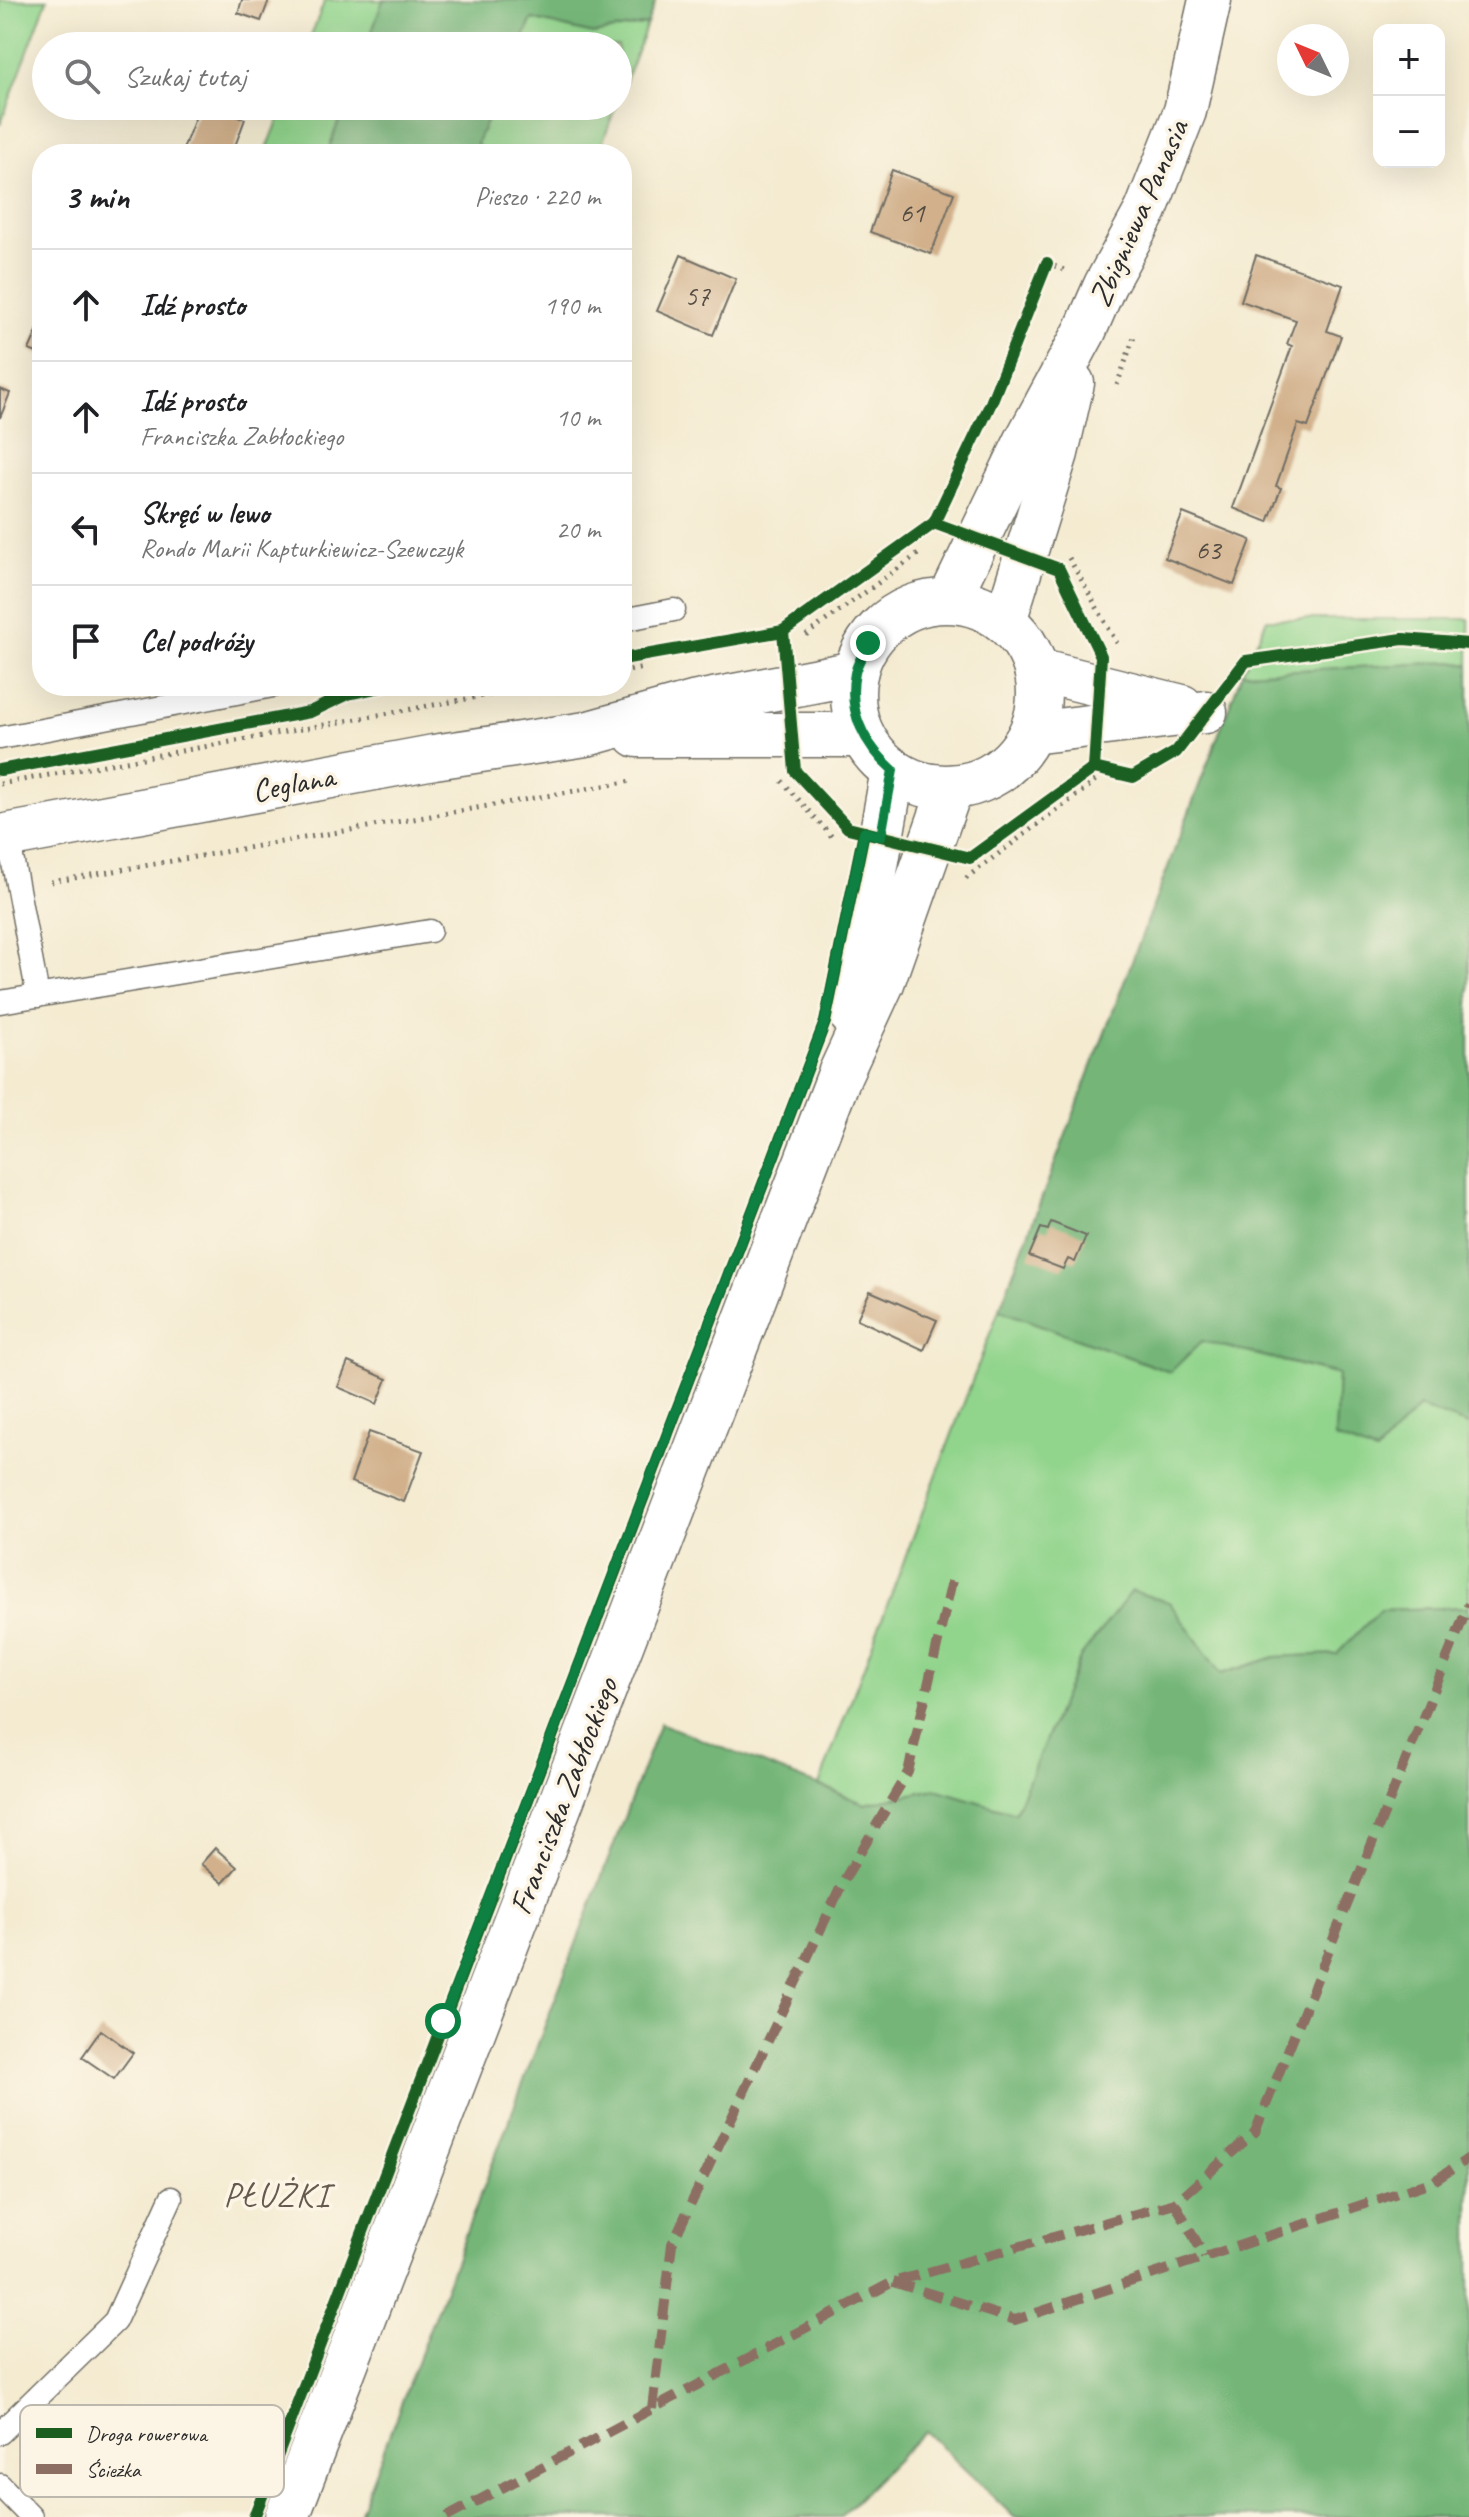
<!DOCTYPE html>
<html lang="pl">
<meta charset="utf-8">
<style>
:root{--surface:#fff;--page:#f6f6f6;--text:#202124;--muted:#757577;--line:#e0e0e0}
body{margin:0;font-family:Caveat,sans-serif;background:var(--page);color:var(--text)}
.controls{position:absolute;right:24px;top:24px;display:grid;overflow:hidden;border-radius:16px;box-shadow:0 8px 32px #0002}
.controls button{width:72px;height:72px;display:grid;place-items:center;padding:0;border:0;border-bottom:2px solid var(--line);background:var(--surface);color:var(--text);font:40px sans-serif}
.compass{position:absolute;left:1277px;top:24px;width:72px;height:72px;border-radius:50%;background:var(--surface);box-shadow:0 8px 32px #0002;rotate:313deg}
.stop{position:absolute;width:24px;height:24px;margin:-18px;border:6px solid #0b8043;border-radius:50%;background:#fff}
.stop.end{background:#0b8043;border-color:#fff;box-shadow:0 2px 8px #0008}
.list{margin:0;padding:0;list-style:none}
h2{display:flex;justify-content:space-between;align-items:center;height:104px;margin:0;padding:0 32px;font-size:34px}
h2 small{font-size:26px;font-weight:400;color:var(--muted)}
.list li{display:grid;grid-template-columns:52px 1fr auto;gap:24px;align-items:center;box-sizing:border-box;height:112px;padding:0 32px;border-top:2px solid var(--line)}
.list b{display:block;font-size:30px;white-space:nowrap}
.list p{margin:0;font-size:26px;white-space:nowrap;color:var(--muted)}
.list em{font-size:26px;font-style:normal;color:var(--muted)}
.icon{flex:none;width:44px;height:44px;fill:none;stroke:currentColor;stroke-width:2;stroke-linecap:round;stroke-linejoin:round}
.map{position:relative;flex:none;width:1469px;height:2517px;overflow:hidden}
.search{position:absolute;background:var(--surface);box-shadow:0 8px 32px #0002;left:32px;top:32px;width:600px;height:88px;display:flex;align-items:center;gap:20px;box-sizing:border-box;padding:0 28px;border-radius:44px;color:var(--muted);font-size:30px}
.panel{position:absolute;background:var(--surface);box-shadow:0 8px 32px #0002;left:32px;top:144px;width:600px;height:552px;border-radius:32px}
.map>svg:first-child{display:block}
</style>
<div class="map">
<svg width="1469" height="2517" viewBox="0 0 1469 2517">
<rect width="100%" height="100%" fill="#fcf5e5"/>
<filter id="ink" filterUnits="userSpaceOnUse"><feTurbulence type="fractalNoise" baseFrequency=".0125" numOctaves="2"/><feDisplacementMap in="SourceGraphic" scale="16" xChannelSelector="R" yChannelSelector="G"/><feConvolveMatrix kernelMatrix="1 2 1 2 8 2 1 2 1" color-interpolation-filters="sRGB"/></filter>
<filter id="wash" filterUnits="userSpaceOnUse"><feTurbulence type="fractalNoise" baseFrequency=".006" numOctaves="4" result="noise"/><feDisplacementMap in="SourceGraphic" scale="32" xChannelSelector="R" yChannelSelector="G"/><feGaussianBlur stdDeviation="1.8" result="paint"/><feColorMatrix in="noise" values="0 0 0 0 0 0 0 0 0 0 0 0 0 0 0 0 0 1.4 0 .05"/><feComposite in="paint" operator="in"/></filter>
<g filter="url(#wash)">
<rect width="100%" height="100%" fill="#f4ebd1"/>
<!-- green -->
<g fill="#91d48c" stroke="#5e805c" stroke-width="2">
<path d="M0,0H47L0,125Z"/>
<path d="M325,0H383L367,46H307Z"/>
<path d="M532,19L593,34L647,24L618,102V46H520Z"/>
<path d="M284,106H344L327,154H265Z"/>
<path d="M493,106H616L598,154H480L477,142Z"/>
<path d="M1267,619H1469V665L1452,662L1242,673Z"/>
<path d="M999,1310L1170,1372L1202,1341L1338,1375L1335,1438L1419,1407L1469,1425V1607L1380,1610L1337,1654L1275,1657L1221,1674L1169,1603L1081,1656L1015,1813L935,1789L865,1804L819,1785Z"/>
</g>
<!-- forest -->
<g fill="#74b678" stroke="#507052" stroke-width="2">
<path d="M383,0H656L647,24L593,34L532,19L520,46H367Z"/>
<path d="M344,106H493L477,142L480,154H327Z"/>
<path d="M1452,662L1469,665V1425L1419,1407L1376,1453L1335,1438L1338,1374L1202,1341L1170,1372L999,1310L1242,673Z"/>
<path d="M1132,1591L1169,1602L1221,1674L1275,1657L1337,1654L1380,1610L1469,1607V2517H1014L925,2431L840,2517H358L660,1723L865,1804L935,1789L1015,1813L1081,1656Z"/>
</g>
<g id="blocks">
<!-- building -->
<g fill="#d1b08b">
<path d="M242,0H269L261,21L238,13Z"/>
<path d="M200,106H210L245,119L232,154H181Z"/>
<path d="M892,170L954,193L931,254L870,232Z"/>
<path d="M681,255L736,279L713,335L657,311Z"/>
<path d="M1256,255L1343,285L1327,331L1341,336L1308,427L1298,424L1276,486L1281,488L1268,522L1233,508L1292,346L1287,344L1296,320L1241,301Z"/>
<path d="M42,320V355L29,350Z"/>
<path d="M0,389L10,393L0,418Z"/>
<path d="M1183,513L1251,540L1234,585L1165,558Z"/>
<path d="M1051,1222L1086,1236L1075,1262L1068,1259L1063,1269L1029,1256L1041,1228L1048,1230Z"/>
<path d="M870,1291L937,1320L924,1350L857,1319Z"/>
<path d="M348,1362L387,1379L377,1404L338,1387Z"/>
<path d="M369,1432L423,1451L404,1502L351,1482Z"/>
<path d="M215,1848L237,1867L223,1883L201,1864Z"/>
<path d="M101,2030L133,2053L114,2079L82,2057Z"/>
</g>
</g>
</g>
<g filter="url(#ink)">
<use href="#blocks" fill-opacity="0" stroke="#716e65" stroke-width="2"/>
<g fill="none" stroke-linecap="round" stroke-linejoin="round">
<!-- lane casing -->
<g stroke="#716e65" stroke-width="25">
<g id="lane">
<path d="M622,620L674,610"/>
<path d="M0,738L273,686"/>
<path d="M8,836L38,996"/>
<path d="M0,1002L430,931"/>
<path d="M0,2433L115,2321L171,2198"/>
<path d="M0,2485L31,2517"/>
</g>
</g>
<!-- street casing -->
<g stroke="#716e65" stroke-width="45">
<g id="street">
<path d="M949,600L1026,440L1085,331L1105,285L1146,210L1185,111L1210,0"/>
<path d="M1005,621L1057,453L1073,383"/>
<path d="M1037,670L1182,706"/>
<path d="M1031,733L1206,712"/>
</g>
</g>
<!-- secondary casing -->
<g stroke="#716e65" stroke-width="47">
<g id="secondary">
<circle cx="946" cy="694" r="93"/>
<path d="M637,735H862"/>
<path d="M0,837L434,757L586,734L697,703L855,673"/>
<path d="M850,1013L893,770"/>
<path d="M287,2517L840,1074L882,983L951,787"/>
</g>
</g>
<!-- path -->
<g stroke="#716e65" stroke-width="5" stroke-dasharray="2 6" stroke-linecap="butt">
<path d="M1047,263L1064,270"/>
<path d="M1117,385L1135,334"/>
<path d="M1069,558L1117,643"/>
<path d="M806,635L921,552"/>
<path d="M622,672L645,668"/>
<path d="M782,781L834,839"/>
<path d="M0,784L538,686"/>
<path d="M966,878L1088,787L1107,769"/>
<path d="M51,882L632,781"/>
</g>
<!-- lane -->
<use href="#lane" stroke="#fff" stroke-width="22"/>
<!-- street -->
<use href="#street" stroke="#fff" stroke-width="42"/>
<!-- secondary -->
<use href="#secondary" stroke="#fff" stroke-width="44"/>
<!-- quiet -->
<g stroke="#8d6e63" stroke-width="10" stroke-dasharray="20 10" stroke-linecap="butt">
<path d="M1175,2203L1205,2257"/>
<path d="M893,2282L1015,2320L1434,2181L1469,2158"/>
<path d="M652,2409L672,2244L844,1880L908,1772L954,1572"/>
<path d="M447,2517L893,2282L1175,2203L1255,2132L1469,1604"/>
</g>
<!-- cycleway casing -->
<g stroke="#fcf5e5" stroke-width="17">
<g id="cycleway">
<path d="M934,523L1059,569L1101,656L1094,768"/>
<path d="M783,631L795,771L848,828L970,858L1094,768L1133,777L1176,752L1246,661L1403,639L1469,644"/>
<path d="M622,659L783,631L934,523L991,403L1047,263"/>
<path d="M0,770L310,712L348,694L386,686"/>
<path d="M254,2517L825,1022L864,832"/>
</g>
</g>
<!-- cycleway -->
<use href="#cycleway" stroke="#1b5e20" stroke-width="12"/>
</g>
</g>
<g fill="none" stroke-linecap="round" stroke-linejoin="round" filter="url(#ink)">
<!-- route -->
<path stroke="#0b8043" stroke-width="10" d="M443,2021L825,1022L864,832L881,836L893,770C865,745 847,712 855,673C857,663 864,653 868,643"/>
</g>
<g text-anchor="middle" stroke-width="7" stroke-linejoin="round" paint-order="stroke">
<!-- number labels -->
<g font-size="28" fill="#544c43">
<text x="912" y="222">61</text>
<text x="697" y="305">57</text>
<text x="1208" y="559">63</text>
</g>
<!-- street labels -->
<g font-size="32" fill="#2b2b2b" stroke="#fcf5e5">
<text transform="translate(1138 213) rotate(-66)" y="11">Zbigniewa Panasia</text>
<text transform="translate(293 783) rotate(-11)" y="11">Ceglana</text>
<text transform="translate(563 1796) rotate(-69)" y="11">Franciszka Zabłockiego</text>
</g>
<!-- neighbourhood labels -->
<g font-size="34" letter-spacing="2" fill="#655a4d" stroke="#fcf5e5">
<text x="277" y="2206">PŁUŻKI</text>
</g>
</g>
<!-- legend -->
<rect x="20" y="2405" width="264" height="92" rx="12" fill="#fcf5e5" stroke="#bdb8ad" stroke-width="2"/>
<rect x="36" y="2428" width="36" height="10" fill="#1b5e20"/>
<rect x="36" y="2464" width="36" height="10" fill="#8d6e63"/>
<g font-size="22" fill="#2b2b2b">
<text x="86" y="2441">Droga rowerowa</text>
<text x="86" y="2477">Ścieżka</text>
</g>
</svg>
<div class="controls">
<button>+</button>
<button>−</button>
</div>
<svg class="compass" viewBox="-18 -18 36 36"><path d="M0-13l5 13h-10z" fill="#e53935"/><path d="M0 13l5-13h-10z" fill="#757577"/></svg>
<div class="stop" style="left:443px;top:2021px"></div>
<div class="stop end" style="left:868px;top:643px"></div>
<div class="search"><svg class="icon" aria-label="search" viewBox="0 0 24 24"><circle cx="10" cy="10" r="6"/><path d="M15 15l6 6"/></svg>Szukaj tutaj</div>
<section class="panel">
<h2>3 min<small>Pieszo · 220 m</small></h2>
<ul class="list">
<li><svg class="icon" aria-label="ahead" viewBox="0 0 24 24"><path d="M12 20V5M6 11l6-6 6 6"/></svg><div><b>Idź prosto</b></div><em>190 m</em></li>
<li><svg class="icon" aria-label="ahead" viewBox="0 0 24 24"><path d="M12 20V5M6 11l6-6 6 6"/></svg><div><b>Idź prosto</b><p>Franciszka Zabłockiego</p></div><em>10 m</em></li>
<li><svg class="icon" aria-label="left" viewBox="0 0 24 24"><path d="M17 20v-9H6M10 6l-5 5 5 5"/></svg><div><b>Skręć w lewo</b><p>Rondo Marii Kapturkiewicz-Szewczyk</p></div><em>20 m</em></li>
<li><svg class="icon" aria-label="arrive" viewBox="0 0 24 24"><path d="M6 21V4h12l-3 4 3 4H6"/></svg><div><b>Cel podróży</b></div></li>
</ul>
</section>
</div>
